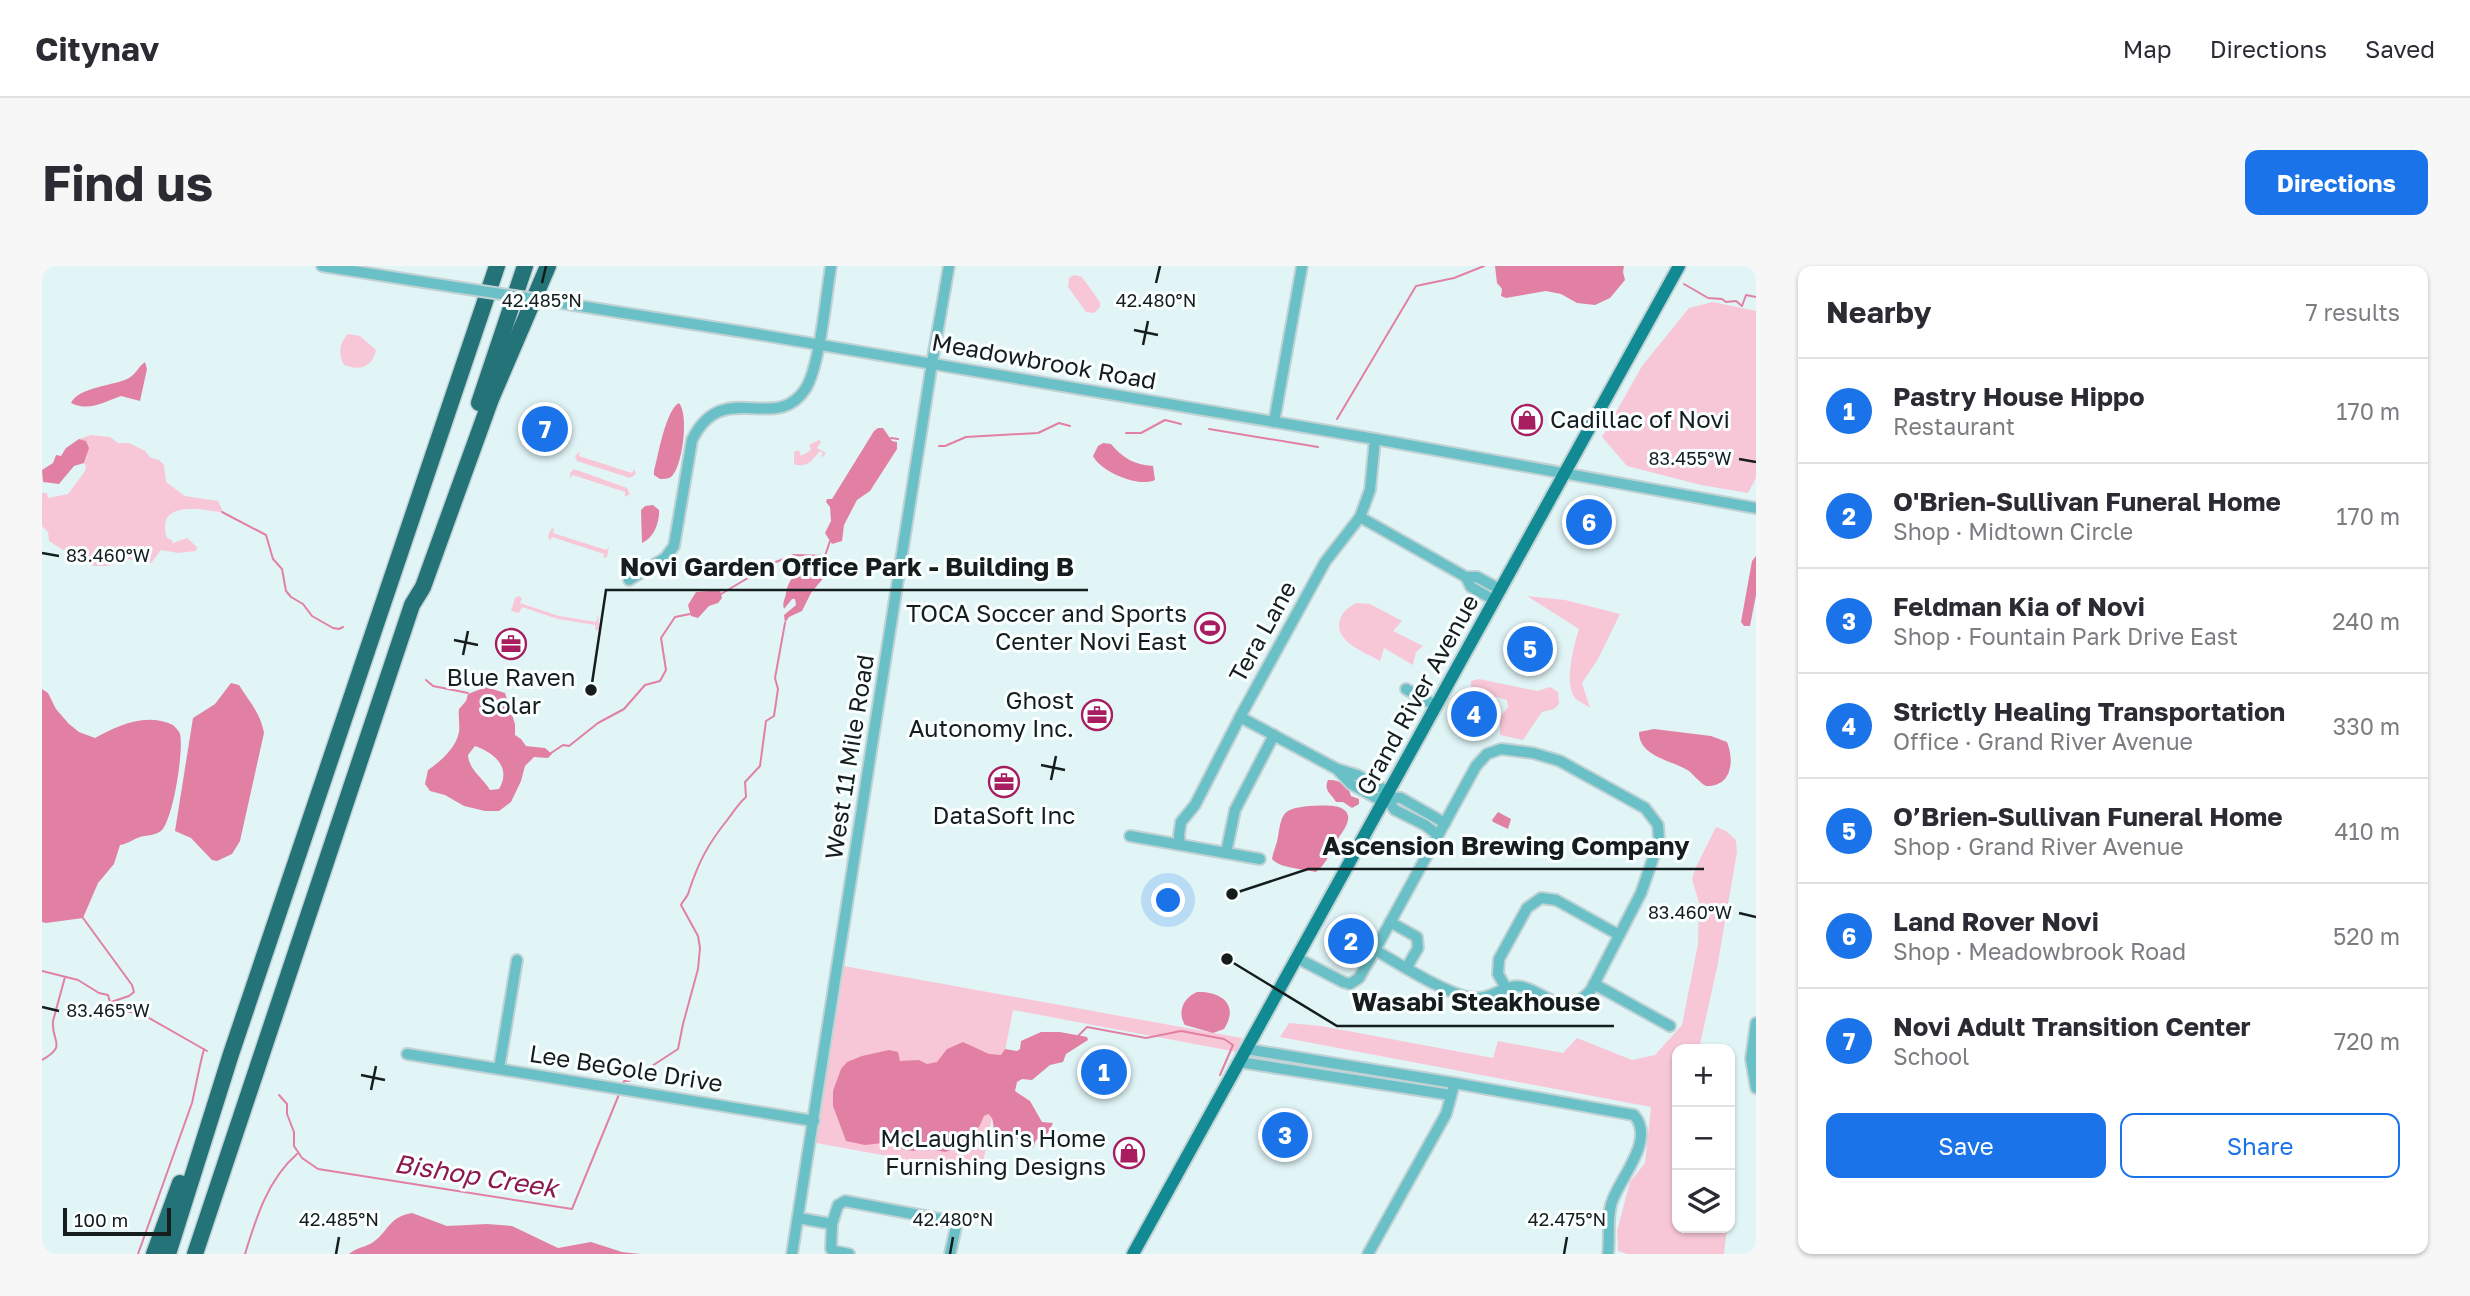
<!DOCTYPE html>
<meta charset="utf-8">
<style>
:root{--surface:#fff;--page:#f7f7f7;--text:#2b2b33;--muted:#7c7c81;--line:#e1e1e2;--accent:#1a73e8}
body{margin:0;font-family:"Golos Text",sans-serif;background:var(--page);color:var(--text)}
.controls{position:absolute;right:21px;bottom:21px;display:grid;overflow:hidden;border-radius:14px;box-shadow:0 2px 5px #0004}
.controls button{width:63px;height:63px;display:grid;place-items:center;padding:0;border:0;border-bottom:2px solid var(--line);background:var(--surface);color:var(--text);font:35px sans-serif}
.scale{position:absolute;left:21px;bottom:18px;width:108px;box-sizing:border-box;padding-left:7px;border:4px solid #161d1d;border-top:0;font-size:19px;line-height:24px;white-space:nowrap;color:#161d1d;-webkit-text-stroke:5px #faffff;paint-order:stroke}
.you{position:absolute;left:1127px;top:635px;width:24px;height:24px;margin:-18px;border:5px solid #fff;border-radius:50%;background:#1a73e8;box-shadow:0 0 0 10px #1a73e833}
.badge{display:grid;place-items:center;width:46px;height:46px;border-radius:50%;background:var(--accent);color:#fff;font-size:23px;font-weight:700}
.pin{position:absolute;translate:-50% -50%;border:4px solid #fff;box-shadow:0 2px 7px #0006}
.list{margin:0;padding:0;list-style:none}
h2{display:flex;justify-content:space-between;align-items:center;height:91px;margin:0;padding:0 28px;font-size:30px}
h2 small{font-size:23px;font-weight:400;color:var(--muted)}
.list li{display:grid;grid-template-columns:46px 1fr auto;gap:21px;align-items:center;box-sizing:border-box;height:105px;padding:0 28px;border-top:2px solid var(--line)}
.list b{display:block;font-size:26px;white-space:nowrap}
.list p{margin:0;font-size:23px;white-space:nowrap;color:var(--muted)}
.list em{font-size:23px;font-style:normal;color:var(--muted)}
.actions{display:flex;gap:14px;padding:21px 28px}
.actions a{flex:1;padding:16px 0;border:2px solid var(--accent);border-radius:14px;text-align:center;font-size:24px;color:var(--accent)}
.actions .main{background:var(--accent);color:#fff}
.icon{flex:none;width:38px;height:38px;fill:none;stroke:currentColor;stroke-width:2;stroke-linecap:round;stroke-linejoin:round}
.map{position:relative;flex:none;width:1714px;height:988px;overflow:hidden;border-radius:14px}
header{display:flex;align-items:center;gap:42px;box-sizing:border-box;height:98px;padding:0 35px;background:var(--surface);border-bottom:2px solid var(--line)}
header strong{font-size:33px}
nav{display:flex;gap:38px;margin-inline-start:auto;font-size:24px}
.intro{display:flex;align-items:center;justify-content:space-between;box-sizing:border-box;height:168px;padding:0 42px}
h1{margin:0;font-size:49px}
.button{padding:18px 32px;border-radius:14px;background:var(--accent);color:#fff;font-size:24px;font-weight:700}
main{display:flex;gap:42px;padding:0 42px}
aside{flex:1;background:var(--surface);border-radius:14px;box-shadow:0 2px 5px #0004}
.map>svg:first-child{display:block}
</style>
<header>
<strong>Citynav</strong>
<nav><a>Map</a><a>Directions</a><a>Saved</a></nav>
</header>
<div class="intro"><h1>Find us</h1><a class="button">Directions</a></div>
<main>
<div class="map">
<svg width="1714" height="988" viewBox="0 0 1714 988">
<rect width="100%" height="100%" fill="#e1f5f7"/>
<!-- green -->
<g fill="#f8c7d7">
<path d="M1032,9L1040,11L1058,36V41L1052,47L1044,46L1026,21L1027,12Z"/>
<path d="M1671,36L1714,45V212L1706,227L1659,219L1585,200L1560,171L1600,100L1647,42Z"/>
<path d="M306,68L318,70L334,84C330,102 317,105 302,99C296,88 297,77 306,68Z"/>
<path d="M49,169L68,171L76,177H87L103,185L109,192L117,194L122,199L124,216L143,230L176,235L181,245L179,246C158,243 113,234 125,272L130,274L131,277L145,272L155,281L154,285L136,287L119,284L109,297L86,293L65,300H51L49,293L35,287L21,284L7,275L6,266L0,260V227H5L6,232L26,228L43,205L44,200L42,197L45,190L44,175L37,173Z"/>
<path d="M777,174L779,176L775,182L784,187L781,191L779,190L781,187L778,185C770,194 765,203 752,198V186L757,184L759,190L769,184L767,179Z"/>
<path d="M538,185L537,190L590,207L592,203L594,208L588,212L535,195L533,190Z"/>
<path d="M532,203L585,222L588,228L583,231V226L531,209L528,212V207Z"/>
<path d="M512,262L511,267L564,284L567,281L565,291L561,292L562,288L510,271L508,275L506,270L509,263Z"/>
<path d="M477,330L480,332L478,337L517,350L554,356L556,349L557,363L554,365L553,359L516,353L480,341L477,347L469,345L473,332Z"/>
<path d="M1485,330L1523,334L1578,348L1556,393L1540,417L1548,442C1544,439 1538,436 1534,433C1521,419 1532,379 1537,363Z"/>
<path d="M1314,337L1328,338L1360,355L1351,365L1381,380L1374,386L1371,399L1342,382L1338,395C1323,386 1291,376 1298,353C1301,345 1307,341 1314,337Z"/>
<path d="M1437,413L1495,425L1508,421L1516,426L1517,438L1512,443L1500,446L1481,474L1458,469V451L1466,441L1465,434L1454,431L1450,434L1429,425V415Z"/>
<path d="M1674,561L1684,565L1694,574L1695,586L1675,702L1657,783H1635V962H1685L1682,988H1585L1576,985L1575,965L1588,916L1603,897L1609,841L1238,771L1247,757L1279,760L1451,792L1456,775L1521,787L1535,772L1590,794L1613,789L1640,759L1656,678L1657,637L1650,613L1654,601Z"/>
<path d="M802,700L1200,772L1195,786L971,744L939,907L774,877Z"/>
</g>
<!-- water -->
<g fill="#e280a3" fill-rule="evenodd">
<path d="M1453,0H1582L1581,6L1583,14L1568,32L1553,39L1535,37L1519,28L1504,25L1464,32L1459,30L1460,23L1455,17Z"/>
<path d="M103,96L105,103L98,135L79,130C61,136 48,146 29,137C36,121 72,120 87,112C94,108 96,101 103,96Z"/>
<path d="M637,137C647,148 641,201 629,211C625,213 622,213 618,213L612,209V205C616,190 624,143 637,137Z"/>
<path d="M836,162H841L850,175L855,176V183L828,225L815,234L802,259L800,275L790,278L783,267L789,255L788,241L784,236L785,233H790L832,165Z"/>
<path d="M37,173L44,175L47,182L42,197L32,200L17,218L1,216L0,204L11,197L14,189L19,190L24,182Z"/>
<path d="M1061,177L1069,178C1081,192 1092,199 1111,200L1113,214C1096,222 1058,205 1051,190L1056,180Z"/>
<path d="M611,239L617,244C618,255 612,272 600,277L599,244L603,240Z"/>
<path d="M1714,290V329L1708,360H1702L1699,356L1710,295Z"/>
<path d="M780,298L783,299L784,309L769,327L760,345L747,351L743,357L742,349L754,339L753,333H750L742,343C740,336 743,334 744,327C748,308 758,303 777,302Z"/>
<path d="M678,324L680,332L676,337L667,340L656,352L649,350L646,339L654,326Z"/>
<path d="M189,417L197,419C207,435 219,448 222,467L198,575L190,588L175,595L170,594L149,572L133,565L151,452L173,438Z"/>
<path d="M444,421L463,427L473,458V469L479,473L484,480L503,482L510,488L506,492L492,491L483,500L479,515L469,536L457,545H443L422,540L403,529L388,525L383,518L386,504C399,495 414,482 417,466C418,458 416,451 417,443L424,435L426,428ZM433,480C452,487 470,501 457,523L448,524C441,512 427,504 426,489Z"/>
<path d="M0,423L6,427L14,443L27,458L37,466L53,472C75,460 103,446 131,459C134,462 137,465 138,468C142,484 131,555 119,565C112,570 105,569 98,571C91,573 86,578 78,579L72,598L56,617L41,652L4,657L0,656Z"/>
<path d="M1612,463L1669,470L1685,476C1693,496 1689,521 1664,520C1657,516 1653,510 1647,505C1630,494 1597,491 1597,466Z"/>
<path d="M1286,514C1296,513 1307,519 1309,530L1317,533V538L1310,542L1301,536H1294C1290,528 1281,525 1286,514Z"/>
<path d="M1267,540C1276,540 1293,538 1301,543C1315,552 1297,569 1293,578C1287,589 1284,598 1274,606C1261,603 1237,602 1230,593C1231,585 1235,578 1236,571C1240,546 1241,543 1267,540Z"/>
<path d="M1456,546L1469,553L1466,563L1451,556L1450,554Z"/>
<path d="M1155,726C1178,725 1198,738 1182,763L1171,767L1143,759C1135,746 1141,732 1155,726Z"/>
<path d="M999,766H1018L1045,771L1046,774L1024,788L1021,796L1008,799L990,814L980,813L975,816L973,825L988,835L1000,856L1011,857L1006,867L994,874L991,882L983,881L977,873L955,868C949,862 954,853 946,848L942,850L937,861L925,866L916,881L903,886L884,882L871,885L860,883L850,876L823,879L804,875L791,840V825L799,803L805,796L820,790L847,784L856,786L858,795L877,794L885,798L895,796L905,783L921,776L947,788L959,789L963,783L975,785L978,783L979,775Z"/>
<path d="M370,947L405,960L445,958L470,960L516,982L549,976L580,986L598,988H307C314,982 320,982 328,978C347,967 345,951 370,947Z"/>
</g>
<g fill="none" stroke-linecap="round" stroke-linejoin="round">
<!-- stream -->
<g stroke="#e280a3" stroke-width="2">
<path d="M1642,18L1666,32L1680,33L1684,36L1694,35L1700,40L1704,29L1714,31"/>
<path d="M1295,153L1374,20L1412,12L1442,0"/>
<path d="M1167,163L1276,181"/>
<path d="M1084,167H1099L1123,154L1139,158"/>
<path d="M849,172L856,173"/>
<path d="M897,180H903L924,171L996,167L1017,157L1028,160"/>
<path d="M180,246L224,269L231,293L240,303L244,325L249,331L261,338L270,350L291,362L297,363L301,361"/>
<path d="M679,328L731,297L752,289L783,290L788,275"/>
<path d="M384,414L391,420L426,427"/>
<path d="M509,487L521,479L527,480L556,457L582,443L603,419L618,415L624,404L619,372L633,351L648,348"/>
<path d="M41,652L90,719L92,726L87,730L69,736"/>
<path d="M0,705L36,714L57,727L66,729L70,743L100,748L165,785"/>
<path d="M1036,770L1045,761L1104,772L1139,765L1182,773L1191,779L1178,809"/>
<path d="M0,794C26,779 9,776 11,755L23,711"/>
<path d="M581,818L582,815H587L636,783L641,758L656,703L658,682L656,670L639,639C641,634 646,631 647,625C657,595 666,578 686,553C692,545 697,537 704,531L703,516L718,500L724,455L732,450L736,423L733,412L743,357"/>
<path d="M237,829L245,838V848L252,866V880L260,892L276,903L530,943L578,826"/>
<path d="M96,988L150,837C154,819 157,802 162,783"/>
<path d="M203,988C214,952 226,913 255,888"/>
</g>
<!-- minor casing -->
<g stroke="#c1d2d4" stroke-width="14">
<g id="minor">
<path d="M280,0L413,21"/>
<path d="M519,37L714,68L1333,173L1714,242"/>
<path d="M1232,156L1260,0"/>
<path d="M1318,251L1424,311H1435L1459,324"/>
<path d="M1424,311L1429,321L1452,334"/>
<path d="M587,314L623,292L632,280L650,174C681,110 734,170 764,122C778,99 784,29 789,0"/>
<path d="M1364,423L1393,439"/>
<path d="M1198,451L1295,503L1309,518L1336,533L1343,531L1341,523L1315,509L1295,503"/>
<path d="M1459,483L1491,487L1518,495L1603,542L1616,559L1617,575L1599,627L1549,724C1522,755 1507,728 1481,721C1464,717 1452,732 1435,732C1411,733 1356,697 1333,684L1434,500L1445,488Z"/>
<path d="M1396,569L1383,559L1353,544L1343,531L1359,532L1403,557"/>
<path d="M1088,570L1218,593"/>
<path d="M1138,579L1137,569L1139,556L1153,539L1198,451L1283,296L1318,251L1328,224L1333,173"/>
<path d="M1184,587L1193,544L1232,469"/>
<path d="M1348,656L1375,671L1376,682L1365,701"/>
<path d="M1255,692L1301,716L1308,718L1317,712L1333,684"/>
<path d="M475,694L457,803L772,855"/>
<path d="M1552,718L1628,760"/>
<path d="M1464,722L1456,708L1457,693L1485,642L1499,632L1514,634L1577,669"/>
<path d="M1714,757L1709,793L1714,822"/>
<path d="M1204,783L1412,817L1592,849C1615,875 1575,914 1569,939C1565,955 1568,972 1566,988"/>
<path d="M365,788L457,803"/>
<path d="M1197,796L1409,829"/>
<path d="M756,952L790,958L789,983L792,985L807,988"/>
<path d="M790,958L796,939L803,935L903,954L910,955L914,961L908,988"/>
<path d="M750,988L890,97L907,0"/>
<path d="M1326,988L1404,848L1411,823"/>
</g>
</g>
<!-- major casing -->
<g stroke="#c1d2d4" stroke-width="16">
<path id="major" d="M1091,988L1637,0"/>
</g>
<!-- highway casing -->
<g stroke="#c1d2d4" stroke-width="19">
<g id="highway">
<path d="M437,137L483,0"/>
<path d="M112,988L138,917"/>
<path d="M126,988L189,788L455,0"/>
<path d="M153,988L370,339L381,321L449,133L506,0"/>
</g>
</g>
<!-- minor -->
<use href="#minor" stroke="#6ac0c7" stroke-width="10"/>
<!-- major -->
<use href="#major" stroke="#128a93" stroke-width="12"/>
<!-- highway -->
<use href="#highway" stroke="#247379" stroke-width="16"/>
<!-- minor-bridge casing -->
<g stroke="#c1d2d4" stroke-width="14" stroke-linecap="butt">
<path id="minor-bridge" d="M413,21L519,37"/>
</g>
<!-- minor-bridge -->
<use href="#minor-bridge" stroke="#6ac0c7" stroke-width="10"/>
</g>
<!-- ticks -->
<path fill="none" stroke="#161d1d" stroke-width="2.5" d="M500,17L504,0M1114,17L1118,0M1092,64L1116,69M1101,79L1106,55M1697,193L1714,196M0,287L17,290M412,374L436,379M421,389L426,365M999,499L1023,504M1009,514L1014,490M1697,647L1714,651M0,741L17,745M319,809L343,814M329,824L334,800M294,988L297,971M908,988L911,971M1522,988L1525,971"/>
<!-- icons -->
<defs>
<g id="shop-ring" transform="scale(1.575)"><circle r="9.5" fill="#faffff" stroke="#a81c60" stroke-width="1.5"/><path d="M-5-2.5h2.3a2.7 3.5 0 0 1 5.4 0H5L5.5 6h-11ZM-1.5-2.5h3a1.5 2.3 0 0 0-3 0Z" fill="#a81c60"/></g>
<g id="stadium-ring" transform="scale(1.575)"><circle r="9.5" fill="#faffff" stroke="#a81c60" stroke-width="1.5"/><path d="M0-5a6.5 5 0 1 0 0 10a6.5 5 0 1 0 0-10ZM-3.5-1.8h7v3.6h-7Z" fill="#a81c60"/></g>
<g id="office-ring" transform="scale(1.575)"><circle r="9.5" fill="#faffff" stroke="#a81c60" stroke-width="1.5"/><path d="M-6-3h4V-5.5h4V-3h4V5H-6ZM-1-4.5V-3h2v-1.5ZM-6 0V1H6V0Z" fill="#a81c60"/></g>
</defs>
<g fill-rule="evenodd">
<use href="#shop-ring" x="1485" y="154"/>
<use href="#stadium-ring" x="1168" y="362"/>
<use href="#office-ring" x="469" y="378"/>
<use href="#office-ring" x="1055" y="449"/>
<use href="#office-ring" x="962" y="516"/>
<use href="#shop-ring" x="1087" y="887"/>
</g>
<g text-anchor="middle" stroke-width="6" stroke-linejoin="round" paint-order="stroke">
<!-- street labels -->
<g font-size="24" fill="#161d1d" stroke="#faffff">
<text transform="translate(1002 96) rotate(10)" y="8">Meadowbrook Road</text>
<text transform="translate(1221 366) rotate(-61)" y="8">Tera Lane</text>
<text transform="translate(1376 429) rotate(-61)" y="8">Grand River Avenue</text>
<text transform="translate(808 491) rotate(-81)" y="8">West 11 Mile Road</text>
<text transform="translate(584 803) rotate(9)" y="8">Lee BeGole Drive</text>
</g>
<!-- poi labels -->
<g font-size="24" fill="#161d1d" stroke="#faffff" text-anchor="end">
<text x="1508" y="162" text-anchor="start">Cadillac of Novi</text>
<text x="1145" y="356">TOCA Soccer and Sports<tspan x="1145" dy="28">Center Novi East</tspan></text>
<text x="469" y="420" text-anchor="middle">Blue Raven<tspan x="469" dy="28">Solar</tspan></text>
<text x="1032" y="443">Ghost<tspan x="1032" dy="28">Autonomy Inc.</tspan></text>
<text x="962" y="558" text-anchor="middle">DataSoft Inc</text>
<text x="1064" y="881">McLaughlin's Home<tspan x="1064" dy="28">Furnishing Designs</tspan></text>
</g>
<!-- water labels -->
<g font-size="26" font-style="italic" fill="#8c1850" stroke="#faffff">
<text transform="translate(434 910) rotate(9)" y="9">Bishop Creek</text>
</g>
</g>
<g font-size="18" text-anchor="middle" fill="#161d1d" stroke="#faffff" stroke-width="6" stroke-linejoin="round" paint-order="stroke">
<text x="500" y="41">42.485°N</text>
<text x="1114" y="41">42.480°N</text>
<text x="1648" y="199">83.455°W</text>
<text x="66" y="296">83.460°W</text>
<text x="1648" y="653">83.460°W</text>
<text x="66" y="751">83.465°W</text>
<text x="297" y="960">42.485°N</text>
<text x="911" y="960">42.480°N</text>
<text x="1525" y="960">42.475°N</text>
</g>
<!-- callouts -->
<path fill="none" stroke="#161d1d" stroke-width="2.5" d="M549 424L564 324H1046M1190 628L1266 603H1662M1185 693L1295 760H1572"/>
<g fill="#161d1d" stroke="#faffff" stroke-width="2.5">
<circle cx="549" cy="424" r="7"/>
<circle cx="1190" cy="628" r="7"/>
<circle cx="1185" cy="693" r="7"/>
</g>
<g font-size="26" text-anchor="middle" font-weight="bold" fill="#161d1d" stroke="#faffff" stroke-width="6" stroke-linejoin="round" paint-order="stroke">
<text x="805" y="310">Novi Garden Office Park - Building B</text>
<text x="1464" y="589">Ascension Brewing Company</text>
<text x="1434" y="745">Wasabi Steakhouse</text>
</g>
</svg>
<div class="controls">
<button>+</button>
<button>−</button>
<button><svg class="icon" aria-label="layers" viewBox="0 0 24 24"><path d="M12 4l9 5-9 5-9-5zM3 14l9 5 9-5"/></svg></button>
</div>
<div class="scale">100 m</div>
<div class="you"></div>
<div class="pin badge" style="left:1062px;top:806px">1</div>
<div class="pin badge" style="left:1309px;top:675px">2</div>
<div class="pin badge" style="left:1243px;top:869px">3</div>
<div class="pin badge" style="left:1432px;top:448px">4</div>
<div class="pin badge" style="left:1488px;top:383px">5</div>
<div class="pin badge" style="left:1547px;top:256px">6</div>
<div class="pin badge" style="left:503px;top:163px">7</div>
</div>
<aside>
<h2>Nearby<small>7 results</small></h2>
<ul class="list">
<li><span class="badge">1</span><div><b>Pastry House Hippo</b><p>Restaurant</p></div><em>170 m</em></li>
<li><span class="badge">2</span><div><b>O'Brien-Sullivan Funeral Home</b><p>Shop · Midtown Circle</p></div><em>170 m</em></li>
<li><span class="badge">3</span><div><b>Feldman Kia of Novi</b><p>Shop · Fountain Park Drive East</p></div><em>240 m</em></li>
<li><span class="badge">4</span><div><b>Strictly Healing Transportation</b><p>Office · Grand River Avenue</p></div><em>330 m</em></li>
<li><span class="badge">5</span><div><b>O’Brien-Sullivan Funeral Home</b><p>Shop · Grand River Avenue</p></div><em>410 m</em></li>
<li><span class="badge">6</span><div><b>Land Rover Novi</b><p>Shop · Meadowbrook Road</p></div><em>520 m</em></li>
<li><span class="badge">7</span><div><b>Novi Adult Transition Center</b><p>School</p></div><em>720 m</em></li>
</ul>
<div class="actions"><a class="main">Save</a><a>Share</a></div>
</aside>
</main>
